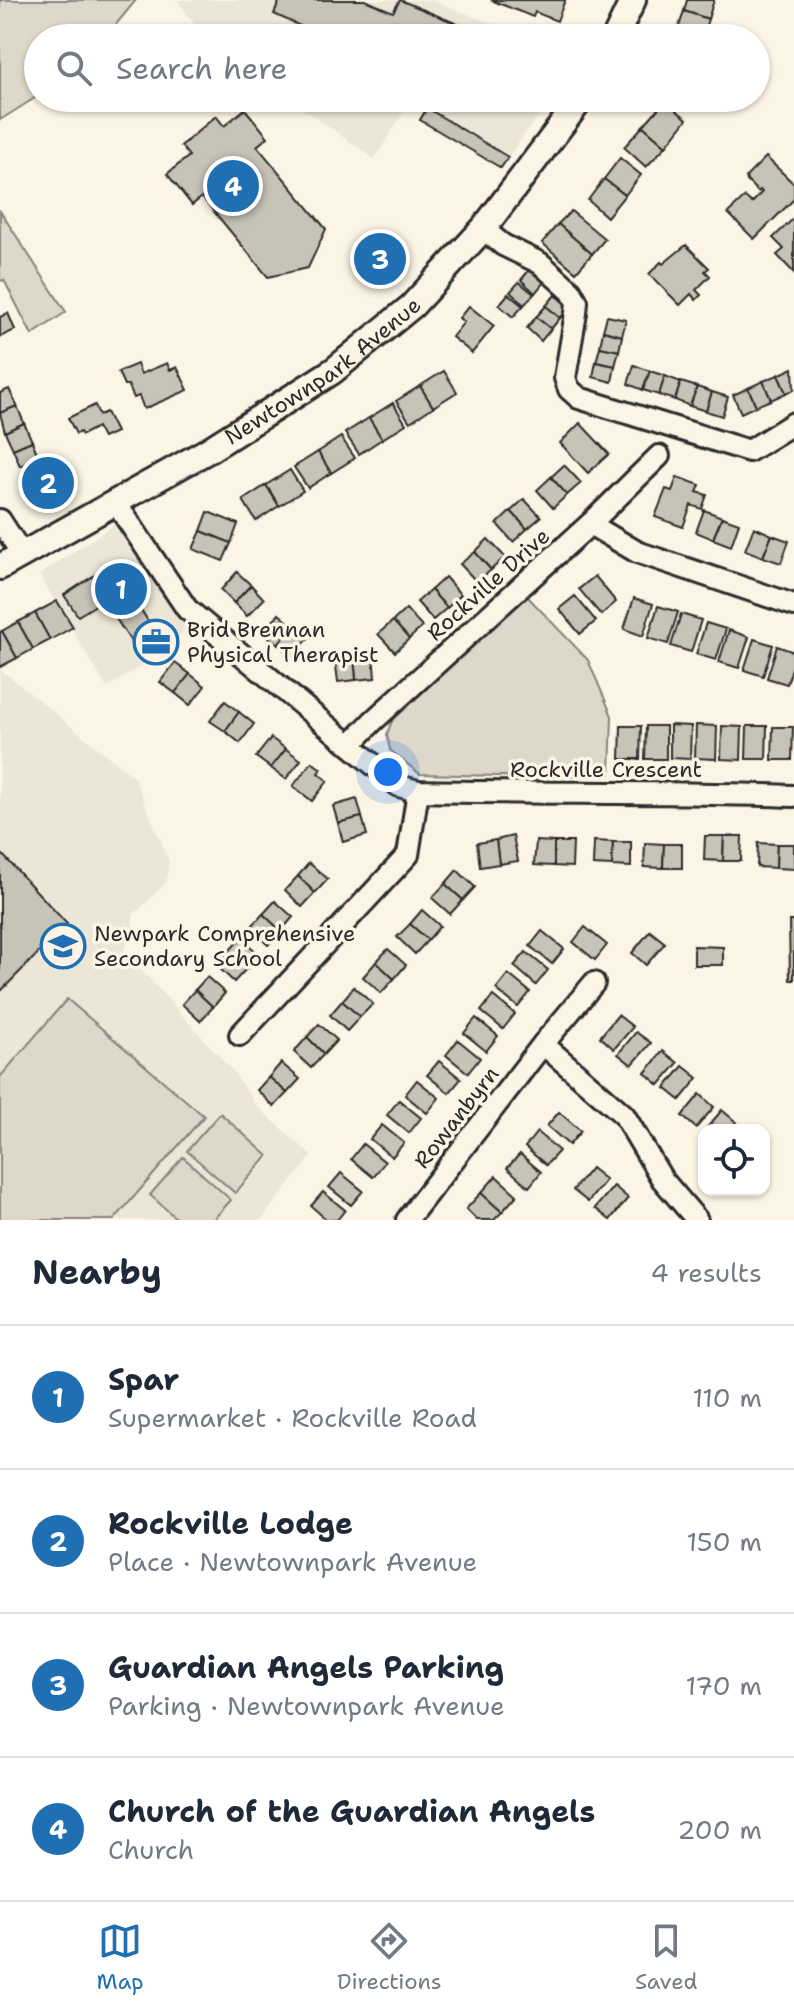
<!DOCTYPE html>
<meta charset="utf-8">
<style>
:root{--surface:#fff;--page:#f2f2f3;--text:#1f2937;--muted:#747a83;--line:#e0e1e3;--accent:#1f6fb2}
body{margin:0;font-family:"Shantell Sans",sans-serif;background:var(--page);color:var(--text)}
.controls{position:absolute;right:24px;bottom:24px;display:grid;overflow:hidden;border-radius:16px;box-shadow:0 2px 6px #0004}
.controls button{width:72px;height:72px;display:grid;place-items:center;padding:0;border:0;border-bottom:2px solid var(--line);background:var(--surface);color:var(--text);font:40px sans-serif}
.you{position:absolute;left:388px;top:772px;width:28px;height:28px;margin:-20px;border:6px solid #fff;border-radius:50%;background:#1a73e8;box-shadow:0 0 0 12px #1a73e833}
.badge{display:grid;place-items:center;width:52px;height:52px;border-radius:50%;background:var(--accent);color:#fff;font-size:26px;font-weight:700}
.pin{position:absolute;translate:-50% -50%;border:4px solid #fff;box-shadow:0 2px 8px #0006}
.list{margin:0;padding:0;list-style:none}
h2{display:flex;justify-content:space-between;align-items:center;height:104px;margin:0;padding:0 32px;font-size:34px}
h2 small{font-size:26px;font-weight:400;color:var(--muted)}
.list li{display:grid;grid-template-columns:52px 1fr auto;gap:24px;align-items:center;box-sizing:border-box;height:144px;padding:0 32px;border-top:2px solid var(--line)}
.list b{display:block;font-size:30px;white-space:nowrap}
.list p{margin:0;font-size:26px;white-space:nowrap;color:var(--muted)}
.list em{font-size:26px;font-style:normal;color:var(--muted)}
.icon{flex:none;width:44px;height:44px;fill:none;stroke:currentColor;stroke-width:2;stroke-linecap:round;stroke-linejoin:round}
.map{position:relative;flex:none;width:794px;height:1220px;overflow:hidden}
.search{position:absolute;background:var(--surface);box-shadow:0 2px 6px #0004;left:24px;right:24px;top:24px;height:88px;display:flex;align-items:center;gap:20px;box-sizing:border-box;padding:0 28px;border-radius:44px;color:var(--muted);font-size:30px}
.sheet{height:680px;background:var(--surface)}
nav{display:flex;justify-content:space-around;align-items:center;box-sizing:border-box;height:112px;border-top:2px solid var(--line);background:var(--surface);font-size:22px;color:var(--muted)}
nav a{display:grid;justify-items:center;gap:4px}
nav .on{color:var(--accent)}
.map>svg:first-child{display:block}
</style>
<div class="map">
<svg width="794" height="1220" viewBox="0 0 794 1220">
<rect width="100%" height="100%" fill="#fcf5e5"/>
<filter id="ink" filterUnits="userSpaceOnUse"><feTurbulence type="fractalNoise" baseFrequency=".0125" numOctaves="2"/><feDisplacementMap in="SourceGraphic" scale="16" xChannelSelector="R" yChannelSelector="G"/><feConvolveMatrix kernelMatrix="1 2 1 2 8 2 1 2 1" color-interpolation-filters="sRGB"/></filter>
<g filter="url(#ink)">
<!-- built -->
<g fill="#ece6d7">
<path d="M177,0H432L528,38H204Z"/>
<path d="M288,98H551L509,156L413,98L374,159Z"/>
<path d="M115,524L123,525L188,623L172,646L107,688L39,575Z"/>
<path d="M0,669L134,777L169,861L166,883L133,915V928L124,951L231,1069L258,1107L312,1156L261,1220H0Z"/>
</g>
<!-- green -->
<g fill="#ded8ca" stroke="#84827a" stroke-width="2">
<path d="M0,0H136L105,38H38V96L0,120Z"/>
<path d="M0,211L66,312L32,335L4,280L0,281Z"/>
<path d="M526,595L588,660L612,716L610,774L542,777L420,774L390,750L387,734L392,721Z"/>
<path d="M67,999L204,1116L114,1220H0V1077Z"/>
<path d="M220,1113L268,1156L235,1193L187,1151Z"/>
<path d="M183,1157L231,1200L213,1220H178L150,1195Z"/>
</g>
<!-- building -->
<g fill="#c8c3b7" stroke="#2b2b2b" stroke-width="2">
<path d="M280,0H365L393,12L400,0L491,38H326L274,14Z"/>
<path d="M491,0H565L557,21L535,12L533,17Z"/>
<path d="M687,0H714L708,19L684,11Z"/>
<path d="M684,11L708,19L702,38L677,33Z"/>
<path d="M665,101L687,119L666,146L643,126Z"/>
<path d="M427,108L508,157L501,168L420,120Z"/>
<path d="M245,109L268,137L257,146L326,229L308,268L268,277L202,197L192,205L167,174L189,156L181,146L216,116L224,126Z"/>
<path d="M643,126L666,146L646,167L624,147Z"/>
<path d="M766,157L794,184V199L754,239L728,213L745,197L752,203L762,192L760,190L758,192L747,181L746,177Z"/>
<path d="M620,158L641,175L625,195L604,179Z"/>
<path d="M604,179L625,195L607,217L588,200Z"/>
<path d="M571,211L605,239L592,254L558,224Z"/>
<path d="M794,218V273L777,255L784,249L773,238Z"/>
<path d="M558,224L592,254L576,272L542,243Z"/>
<path d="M686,245L709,268L705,271L710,276L696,290L701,295L696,300L691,294L680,305L649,274L661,262L663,264Z"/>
<path d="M530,269L545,281L535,293L521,280Z"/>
<path d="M519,282L534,294L524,305L510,292Z"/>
<path d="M508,294L523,306L513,317L499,305Z"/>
<path d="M555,295L570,308L560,318L546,306Z"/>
<path d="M469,306L494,326L472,353L452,337L464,322L459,318Z"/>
<path d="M546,306L560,318L551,329L536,317Z"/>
<path d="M8,313L15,330L0,337V317Z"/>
<path d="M607,316L626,320L622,336L603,331Z"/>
<path d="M536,317L551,329L541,341L527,328Z"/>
<path d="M603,331L622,336L619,351L600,347Z"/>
<path d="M600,347L619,351L615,366L596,362Z"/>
<path d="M596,362L615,366L612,382L593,377Z"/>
<path d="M167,363L170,370L177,367L188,390L144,409L139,396L134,398L128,385H124L118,372L137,364L141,374Z"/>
<path d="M634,365L650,371L643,390L628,384Z"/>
<path d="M793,368L794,390L786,393L778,375Z"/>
<path d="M444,371L457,392L433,407L420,386Z"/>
<path d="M650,371L665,376L659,395L643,390Z"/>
<path d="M778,375L786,393L771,400L763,381Z"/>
<path d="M665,376L681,382L675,400L659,395Z"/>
<path d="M763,381L771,400L756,406L748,388Z"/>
<path d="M681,382L697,387L690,406L675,400Z"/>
<path d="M420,386L433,407L410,422L396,401Z"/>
<path d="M697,387L712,392L706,411L690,406Z"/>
<path d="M748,388L756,406L741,413L733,395Z"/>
<path d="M9,389L17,406L0,413V393Z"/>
<path d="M712,392L728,397L722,416L706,411Z"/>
<path d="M393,403L406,424L382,439L369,418Z"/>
<path d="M95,405L99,415L106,412L116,432L103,438L97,427L82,435L80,432L76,434L68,418Z"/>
<path d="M17,406L24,423L5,432L0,413Z"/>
<path d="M369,418L382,439L359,454L345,433Z"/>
<path d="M24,423L32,441L13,449L5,432Z"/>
<path d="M580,423L609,454L588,473L560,443Z"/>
<path d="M341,437L355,458L331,473L318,452Z"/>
<path d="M32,441L39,458L20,466L13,449Z"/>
<path d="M318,452L331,473L308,488L294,467Z"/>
<path d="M564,465L581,483L567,495L551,477Z"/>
<path d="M56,466L58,470L63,468L70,488L35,503L25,478Z"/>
<path d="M290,470L303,491L279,506L266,485Z"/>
<path d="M551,477L567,495L553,508L537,490Z"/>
<path d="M677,477L700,485L697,492L707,495L702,509L691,505L683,527L655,517L666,489L672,491Z"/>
<path d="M266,485L279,506L256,521L243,500Z"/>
<path d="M524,499L541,517L527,529L511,511Z"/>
<path d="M704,510L722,517L713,539L696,532Z"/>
<path d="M511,511L527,529L513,542L497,524Z"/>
<path d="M208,512L238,524L231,543L201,531Z"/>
<path d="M722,517L739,523L731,546L713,539Z"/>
<path d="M754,527L772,535L763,557L745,550Z"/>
<path d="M201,531L231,543L223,561L193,549Z"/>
<path d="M772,535L789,541L781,563L763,557Z"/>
<path d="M488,539L505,557L491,570L475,552Z"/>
<path d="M475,552L491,570L477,582L460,564Z"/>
<path d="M112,564L160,640L139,654L104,600L78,616L64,595Z"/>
<path d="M237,572L251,585L234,603L221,590Z"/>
<path d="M595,576L616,602L601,615L579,589Z"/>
<path d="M445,577L461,595L447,608L431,590Z"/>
<path d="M251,585L264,599L247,616L234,603Z"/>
<path d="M431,590L447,608L433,620L417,602Z"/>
<path d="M575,596L596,621L580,634L559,609Z"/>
<path d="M634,598L653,604L643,636L624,629Z"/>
<path d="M57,601L73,627L50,640L35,613Z"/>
<path d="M658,606L678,612L668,644L648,638Z"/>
<path d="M406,609L422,627L409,639L393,621Z"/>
<path d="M35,613L50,640L33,649L18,622Z"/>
<path d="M279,614L293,626L278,644L263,633Z"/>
<path d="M681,614L701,620L691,652L671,646Z"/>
<path d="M393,621L409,639L395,652L378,634Z"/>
<path d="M18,622L33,649L17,658L2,631Z"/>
<path d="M706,623L726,629L716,660L696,654Z"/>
<path d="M293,626L308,639L292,657L278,644Z"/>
<path d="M729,630L749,637L739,668L719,662Z"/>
<path d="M2,631L17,658L0,667V632Z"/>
<path d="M754,639L773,645L763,676L744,670Z"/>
<path d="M777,646L794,652V662L787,684L767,678Z"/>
<path d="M373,654L375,678L356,680L354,656Z"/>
<path d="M354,656L356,680L338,682L335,658Z"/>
<path d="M175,663L190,674L175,693L160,682Z"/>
<path d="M190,674L205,686L190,705L175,693Z"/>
<path d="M225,701L239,712L225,731L210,721Z"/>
<path d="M239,712L254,724L240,743L225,731Z"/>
<path d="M670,725L691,726L690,759L670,758Z"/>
<path d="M696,725L717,726L716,759L695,758Z"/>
<path d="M621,726H641L640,759H620Z"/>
<path d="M646,726H666V759H645Z"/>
<path d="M722,726L742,727L741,760L721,759Z"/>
<path d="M747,726H767L766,759H746Z"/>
<path d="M773,727H793L792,760H772Z"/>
<path d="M271,738L286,749L271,768L256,757Z"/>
<path d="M286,749L301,760L286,779L271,768Z"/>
<path d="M312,762L321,769L318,773L328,781L312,801L293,786Z"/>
<path d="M357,799L362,817L338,823L333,806Z"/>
<path d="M362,817L367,835L343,842L338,823Z"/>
<path d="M513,836L518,861L499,864L496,840Z"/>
<path d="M705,836H724L723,861L704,860Z"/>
<path d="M724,836H742L741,861H723Z"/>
<path d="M496,840L499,864L480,867L477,843Z"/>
<path d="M536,841L554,842V866L534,865Z"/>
<path d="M594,841L613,842L612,866L593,865Z"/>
<path d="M554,842H573L572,867L554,866Z"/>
<path d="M613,842H631V867L612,866Z"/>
<path d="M645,843L664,844L663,868L644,867Z"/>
<path d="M758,843L777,844L776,868L757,867Z"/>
<path d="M664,844H682V868H663Z"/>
<path d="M777,844H794V869L776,868Z"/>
<path d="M0,852L67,924L0,992Z"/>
<path d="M309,863L328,879L315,893L298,876Z"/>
<path d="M457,870L475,887L463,900L445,884Z"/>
<path d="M298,876L315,893L302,907L285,890Z"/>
<path d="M445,884L463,900L450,914L432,898Z"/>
<path d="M275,901L293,917L281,931L263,914Z"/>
<path d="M422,910L440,926L428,940L410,924Z"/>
<path d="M263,914L281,931L268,945L250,928Z"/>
<path d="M789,921H794V980H790Z"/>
<path d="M410,924L428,940L415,954L397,937Z"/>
<path d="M585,927L607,945L595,960L573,942Z"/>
<path d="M542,931L564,949L552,964L530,946Z"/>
<path d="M650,931L665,943L646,965L632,953Z"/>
<path d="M241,938L259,954L247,968L229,951Z"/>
<path d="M694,946L723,947V965H694Z"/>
<path d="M388,949L406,965L394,979L376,962Z"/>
<path d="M229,951L247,968L234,982L216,965Z"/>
<path d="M526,952L548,970L536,985L514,966Z"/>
<path d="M376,962L394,979L381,993L363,977Z"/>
<path d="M508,974L530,992L518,1007L496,989Z"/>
<path d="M207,977L225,993L213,1007L195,990Z"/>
<path d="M354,987L373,1004L360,1017L342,1001Z"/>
<path d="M195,990L213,1007L200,1021L182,1004Z"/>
<path d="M493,996L515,1014L503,1029L481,1011Z"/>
<path d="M342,1001L360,1017L347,1031L330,1015Z"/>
<path d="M618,1015L633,1027L614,1049L600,1037Z"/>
<path d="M476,1018L498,1036L486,1051L464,1033Z"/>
<path d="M319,1024L337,1040L324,1054L307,1037Z"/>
<path d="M636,1032L651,1043L632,1065L618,1054Z"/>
<path d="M307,1037L324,1054L311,1068L294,1052Z"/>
<path d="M458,1040L480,1058L468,1073L446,1055Z"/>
<path d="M663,1051L678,1063L659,1085L645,1073Z"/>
<path d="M439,1061L461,1079L449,1093L427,1075Z"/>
<path d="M281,1063L300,1079L287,1093L269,1077Z"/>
<path d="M683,1066L698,1078L680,1100L665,1088Z"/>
<path d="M269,1077L287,1093L274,1107L257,1090Z"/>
<path d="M417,1080L439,1098L427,1113L405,1095Z"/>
<path d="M700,1094L714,1107L696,1128L682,1116Z"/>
<path d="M399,1100L421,1118L409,1133L387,1115Z"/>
<path d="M722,1110L736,1122L730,1130H705Z"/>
<path d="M559,1112L581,1131L569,1145L547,1126Z"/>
<path d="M382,1125L404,1143L392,1157L370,1139Z"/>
<path d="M537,1132L559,1151L546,1165L525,1147Z"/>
<path d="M363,1144L385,1162L373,1177L351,1159Z"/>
<path d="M520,1154L541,1172L529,1187L507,1168Z"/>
<path d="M591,1168L606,1180L588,1202L573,1190Z"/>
<path d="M341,1173L363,1191L351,1205L329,1187Z"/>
<path d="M496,1176L517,1195L502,1212L481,1193Z"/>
<path d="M614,1186L628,1198L610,1220L595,1208Z"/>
<path d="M323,1192L345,1210L337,1220H327L311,1206Z"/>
<path d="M481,1193L502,1212L494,1220H477L466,1209Z"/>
</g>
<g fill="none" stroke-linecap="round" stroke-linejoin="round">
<!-- minor casing -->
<g stroke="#2b2b2b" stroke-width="26">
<g id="minor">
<path d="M483,229L503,245L540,263L571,291L577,302L576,313L565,378L569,389L579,398L749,451L794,423"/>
<path d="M116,503L187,609L399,786L418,791C543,794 669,791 794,796"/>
<path d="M0,520L22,554"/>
<path d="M590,524L637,552L794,605"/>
<path d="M350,745L373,721L590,524L659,456"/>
<path d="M240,1035L408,855L418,791"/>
<path d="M543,1044L624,1115L662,1179L697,1220"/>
<path d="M407,1220L543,1044L594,983"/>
</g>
</g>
<!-- major casing -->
<g stroke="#2b2b2b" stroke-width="30">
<g id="major">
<path d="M615,38L633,0"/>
<path id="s1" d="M0,567L207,451L333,371L412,306L483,229L582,98"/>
</g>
</g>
<!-- minor -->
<use href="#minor" stroke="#fcf5e5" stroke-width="20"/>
<!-- major -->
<use href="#major" stroke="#fcf5e5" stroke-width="24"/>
</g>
</g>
<!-- icons -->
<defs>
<g id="office-ring" transform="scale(2.3)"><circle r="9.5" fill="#fcf5e5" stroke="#1f6fb2" stroke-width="1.5"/><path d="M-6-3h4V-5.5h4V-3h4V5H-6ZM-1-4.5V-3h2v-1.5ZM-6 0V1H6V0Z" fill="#1f6fb2"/></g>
<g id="school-ring" transform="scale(2.3)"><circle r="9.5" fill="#fcf5e5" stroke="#1f6fb2" stroke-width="1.5"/><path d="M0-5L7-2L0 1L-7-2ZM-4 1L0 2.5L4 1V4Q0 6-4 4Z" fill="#1f6fb2"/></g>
</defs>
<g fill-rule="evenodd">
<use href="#office-ring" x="156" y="642"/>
<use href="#school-ring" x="63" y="946"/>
</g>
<g text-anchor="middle" stroke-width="7" stroke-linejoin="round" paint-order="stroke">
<!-- street labels -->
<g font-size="22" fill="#2b2b2b" stroke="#fcf5e5">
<text dy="8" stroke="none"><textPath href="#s1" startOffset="378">Newtownpark Avenue</textPath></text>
<text transform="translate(488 584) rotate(-42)" y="8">Rockville Drive</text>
<text x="606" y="777">Rockville Crescent</text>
<text transform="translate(456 1117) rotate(-52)" y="8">Rowanbyrn</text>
</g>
<!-- poi labels -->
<g font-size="22" fill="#2b2b2b" stroke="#fcf5e5" text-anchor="start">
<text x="187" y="637">Brid Brennan<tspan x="187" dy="25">Physical Therapist</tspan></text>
<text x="94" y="941">Newpark Comprehensive<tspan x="94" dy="25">Secondary School</tspan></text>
</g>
</g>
</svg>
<div class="controls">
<button><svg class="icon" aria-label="locate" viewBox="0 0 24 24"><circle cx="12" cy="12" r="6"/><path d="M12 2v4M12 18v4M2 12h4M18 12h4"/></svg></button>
</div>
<div class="you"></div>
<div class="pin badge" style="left:121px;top:589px">1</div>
<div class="pin badge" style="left:48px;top:483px">2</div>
<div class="pin badge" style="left:380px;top:259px">3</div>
<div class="pin badge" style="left:233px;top:186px">4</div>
<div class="search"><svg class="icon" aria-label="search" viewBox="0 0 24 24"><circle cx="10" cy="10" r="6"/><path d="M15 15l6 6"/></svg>Search here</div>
</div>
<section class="sheet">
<h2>Nearby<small>4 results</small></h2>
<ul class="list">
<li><span class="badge">1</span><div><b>Spar</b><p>Supermarket · Rockville Road</p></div><em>110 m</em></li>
<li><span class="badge">2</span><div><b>Rockville Lodge</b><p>Place · Newtownpark Avenue</p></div><em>150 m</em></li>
<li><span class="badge">3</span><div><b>Guardian Angels Parking</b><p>Parking · Newtownpark Avenue</p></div><em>170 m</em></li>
<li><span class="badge">4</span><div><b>Church of the Guardian Angels</b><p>Church</p></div><em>200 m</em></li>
</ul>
</section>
<nav>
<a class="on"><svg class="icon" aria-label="map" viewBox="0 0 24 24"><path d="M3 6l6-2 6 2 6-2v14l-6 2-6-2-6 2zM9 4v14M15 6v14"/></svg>Map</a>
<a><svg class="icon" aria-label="directions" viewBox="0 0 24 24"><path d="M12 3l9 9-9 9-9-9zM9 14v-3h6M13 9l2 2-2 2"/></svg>Directions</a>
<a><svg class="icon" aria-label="saved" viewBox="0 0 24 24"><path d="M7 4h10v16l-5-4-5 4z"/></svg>Saved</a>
</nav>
